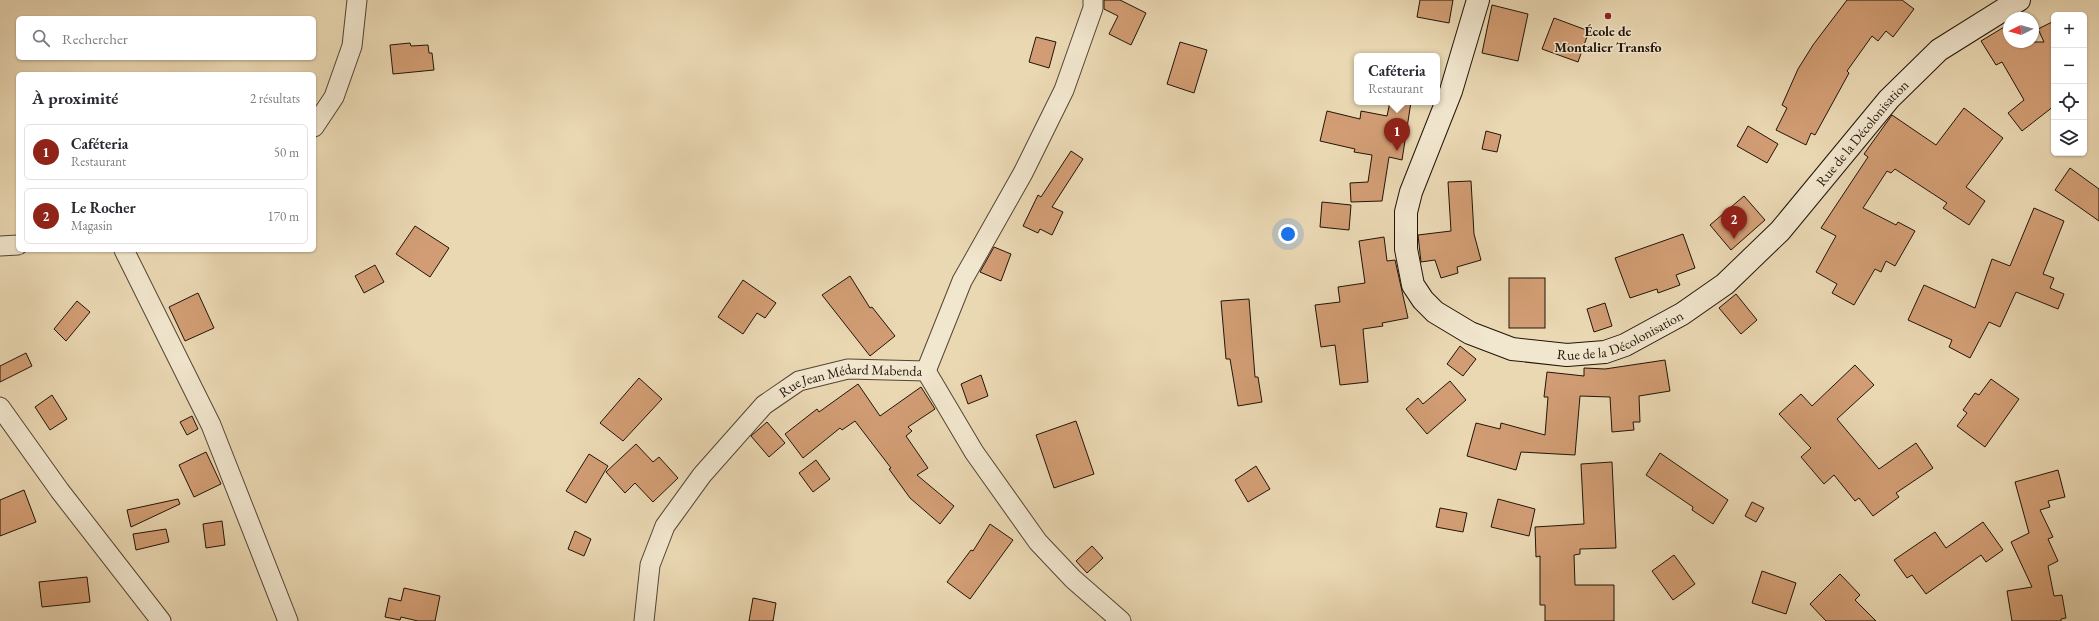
<!DOCTYPE html>
<html lang="fr">
<meta charset="utf-8">
<style>
:root{--surface:#fff;--page:#f7f7f7;--text:#2b2b33;--muted:#7c7c81;--line:#e1e1e2;--accent:#8f2418}
body{margin:0;font-family:"EB Garamond",serif;background:var(--page);color:var(--text)}
.controls{position:absolute;right:12px;top:12px;display:grid;overflow:hidden;border-radius:6px;box-shadow:0 1px 3px #0004}
.controls button{width:36px;height:36px;display:grid;place-items:center;padding:0;border:0;border-bottom:1px solid var(--line);background:var(--surface);color:var(--text);font:20px sans-serif}
.compass{position:absolute;left:2003px;top:12px;width:36px;height:36px;border-radius:50%;background:var(--surface);box-shadow:0 1px 3px #0004;rotate:264deg}
.you{position:absolute;left:1288px;top:234px;width:14px;height:14px;margin:-10px;border:3px solid #fff;border-radius:50%;background:#1a73e8;box-shadow:0 0 0 6px #1a73e833}
.badge{display:grid;place-items:center;width:26px;height:26px;border-radius:50%;background:var(--accent);color:#fff;font-size:13px;font-weight:700}
.pin{position:absolute;translate:-50% -33px;filter:drop-shadow(0 1px 2px #0008)}
.pin::after{content:'';position:absolute;top:21px;width:14px;height:12px;background:inherit;clip-path:polygon(0 0,100% 0,50% 100%)}
.popup{position:absolute;left:1354px;top:53px;width:86px;height:52px;box-sizing:border-box;display:grid;place-content:center;border-radius:6px;background:var(--surface);filter:drop-shadow(0 1px 3px #0005);font-size:13px;white-space:nowrap;color:var(--muted)}
.popup b{font-size:15px;color:var(--text)}
.popup::after{content:'';position:absolute;left:50%;top:100%;margin-left:-8px;border:8px solid transparent;border-top-color:var(--surface)}
.list{margin:0;padding:0;list-style:none}
h2{display:flex;justify-content:space-between;align-items:center;height:52px;margin:0;padding:0 16px;font-size:17px}
h2 small{font-size:13px;font-weight:400;color:var(--muted)}
.list li{display:grid;grid-template-columns:26px 1fr auto;gap:12px;align-items:center;box-sizing:border-box;height:56px;margin:0 8px 8px;padding:0 8px;border:1px solid var(--line);border-radius:6px}
.list b{display:block;font-size:15px;white-space:nowrap}
.list p{margin:0;font-size:13px;white-space:nowrap;color:var(--muted)}
.list em{font-size:13px;font-style:normal;color:var(--muted)}
.icon{flex:none;width:22px;height:22px;fill:none;stroke:currentColor;stroke-width:2;stroke-linecap:round;stroke-linejoin:round}
.map{position:relative;flex:none;width:2099px;height:621px;overflow:hidden}
.search{position:absolute;background:var(--surface);box-shadow:0 1px 3px #0004;left:16px;top:16px;width:300px;height:44px;display:flex;align-items:center;gap:10px;box-sizing:border-box;padding:0 14px;border-radius:6px;color:var(--muted);font-size:15px}
.panel{position:absolute;background:var(--surface);box-shadow:0 1px 3px #0004;left:16px;top:72px;width:300px;height:180px;border-radius:6px}
.map>svg:first-child{display:block}
</style>
<div class="map">
<svg width="2099" height="621" viewBox="0 0 2099 621">
<rect width="100%" height="100%" fill="#ead8b3"/>
<filter id="stains"><feTurbulence type="fractalNoise" baseFrequency=".005" numOctaves="4"/><feColorMatrix values="0 0 0 0 .2 0 0 0 0 .09 0 0 0 0 .02 0 0 0 .5 -.17"/></filter>
<radialGradient id="worn" r=".72"><stop offset=".6" stop-color="#630" stop-opacity="0"/><stop offset="1" stop-color="#630" stop-opacity=".3"/></radialGradient>
<!-- building -->
<g fill="#d29d74" stroke="#211408">
<path d="M1104,0H1120L1146,13L1131,45L1109,34L1118,16L1104,9Z"/>
<path d="M1420,0H1453L1449,23L1417,17Z"/>
<path d="M1847,0H1902L1914,9L1893,37L1886,31L1878,41L1872,36L1847,71L1849,73L1815,135L1811,133L1806,145L1776,130L1787,108L1782,105L1798,69L1813,45Z"/>
<path d="M1492,5L1528,14L1518,61L1482,53Z"/>
<path d="M1554,18L1589,31L1578,62L1542,49Z"/>
<path d="M2054,21V106L2022,131L2008,113L2024,100L2002,62L1996,65L1981,41L2009,24V42H2044L2038,29Z"/>
<path d="M1036,37L1056,42L1049,68L1029,62Z"/>
<path d="M1180,42L1207,50L1194,93L1167,84Z"/>
<path d="M410,43L411,46L428,45L429,53H432L434,70L393,74L390,45Z"/>
<path d="M1390,102H1411L1402,160L1389,157L1382,201L1351,202L1350,183L1368,182L1372,155L1354,152L1355,149L1320,141L1327,111L1360,119L1361,111L1387,116Z"/>
<path d="M1964,108L2003,138L1966,187L1985,201L1969,225L1943,208L1947,203L1895,169L1891,173L1887,171L1863,208L1896,225L1898,222L1915,231L1895,266L1886,261L1881,272L1875,269L1854,305L1832,293L1837,284L1816,272L1836,236L1821,228L1868,157L1864,154L1892,115L1936,145Z"/>
<path d="M1748,126L1778,144L1767,163L1737,146Z"/>
<path d="M1486,131L1501,135L1497,152L1482,149Z"/>
<path d="M1071,151L1083,159L1052,207L1063,212L1052,235L1040,229L1038,233L1023,226L1038,195L1041,197Z"/>
<path d="M2070,168L2099,189V221L2055,190Z"/>
<path d="M1471,181L1474,234L1481,260L1457,267L1458,273L1441,278L1435,260L1421,262L1418,235L1451,231L1448,182Z"/>
<path d="M1744,196L1765,220L1731,250L1710,225Z"/>
<path d="M1322,202L1351,205L1349,230L1320,227Z"/>
<path d="M2034,208L2064,221L2043,274L2054,278L2050,288L2064,294L2058,309L2016,292L2000,327L1989,322L1970,358L1949,347L1952,340L1908,320L1924,285L1975,308L1992,259L2010,266Z"/>
<path d="M415,226L449,248L430,277L396,254Z"/>
<path d="M1683,234L1695,268L1676,275L1680,285L1658,293L1657,289L1630,298L1615,258Z"/>
<path d="M1384,237L1387,261L1395,260L1408,318L1382,323L1383,326L1363,329L1368,382L1340,385L1335,345L1321,347L1315,305L1340,302L1338,287L1365,283L1359,241Z"/>
<path d="M994,247L1011,254L1001,281L980,272Z"/>
<path d="M375,265L384,282L364,293L355,276Z"/>
<path d="M850,276L870,308L872,307L895,336L870,356L822,295Z"/>
<rect x="1509" y="278" width="36" height="50"/>
<path d="M743,280L776,303L765,318L757,313L743,334L718,317Z"/>
<path d="M198,293L214,328L185,341L169,307Z"/>
<path d="M1736,294L1757,320L1741,334L1719,308Z"/>
<path d="M1249,299L1255,377H1258L1262,402L1238,406L1230,359H1226L1221,301Z"/>
<path d="M77,301L90,312L66,341L54,329Z"/>
<path d="M1605,303L1612,326L1594,332L1587,309Z"/>
<path d="M1460,346L1476,359L1463,376L1447,364Z"/>
<path d="M26,353L32,366L0,382V366Z"/>
<path d="M1665,360L1670,391L1639,396L1640,422H1633L1634,430L1612,432L1610,397L1580,396L1575,455L1521,452L1516,470L1467,456L1476,423L1500,429L1501,423L1545,435L1548,397H1544L1547,372L1584,376V368L1605,369Z"/>
<path d="M1855,365L1874,385L1837,419L1879,469L1916,443L1933,468L1896,493L1899,497L1873,516L1859,498L1855,501L1834,475L1824,484L1801,457L1811,448L1779,414L1801,394L1812,406Z"/>
<path d="M981,375L988,396L968,404L961,384Z"/>
<path d="M639,378L662,399L623,441L600,423Z"/>
<path d="M1991,379L2019,399L1985,447L1957,426L1967,413L1963,410L1975,393L1979,395Z"/>
<path d="M1450,381L1466,400L1427,434L1406,409L1418,398L1423,404Z"/>
<path d="M858,384L880,416L921,387L935,409L908,427L912,431L906,436L928,468L917,475L954,506L940,524L910,498L889,469L891,468L855,421L842,430L840,428L803,458L785,434L817,409L819,412Z"/>
<path d="M52,395L67,419L50,430L35,407Z"/>
<path d="M192,416L198,429L187,435L180,422Z"/>
<path d="M1076,421L1094,474L1054,488L1036,435Z"/>
<path d="M767,422L785,443L769,457L751,436Z"/>
<path d="M636,444L653,462L659,457L678,478L653,502L635,483L625,493L606,472Z"/>
<path d="M206,452L221,484L194,497L179,465Z"/>
<path d="M1660,453L1728,500L1713,524L1692,510L1693,507L1646,475Z"/>
<path d="M589,454L608,466L586,503L566,491Z"/>
<path d="M816,460L830,479L813,492L799,473Z"/>
<path d="M1612,462L1616,548L1580,549V554L1574,555L1575,585H1614V621H1545V605H1540V556L1536,557L1535,527L1584,524L1581,464Z"/>
<path d="M1256,466L1270,489L1248,502L1235,480Z"/>
<path d="M2058,470L2065,497L2048,501L2050,507L2040,510L2053,537L2048,539L2058,561L2048,566L2054,596L2062,595L2066,618L2061,619V621H2012L2007,591L2032,587L2011,542L2029,533L2015,482Z"/>
<path d="M24,490L36,522L0,536V500Z"/>
<path d="M178,499L180,504L131,527L127,510Z"/>
<path d="M1498,499L1535,509L1529,536L1491,527Z"/>
<path d="M1752,502L1764,508L1756,522L1745,516Z"/>
<path d="M1440,508L1467,513L1463,532L1436,527Z"/>
<path d="M222,521L225,545L206,548L203,524Z"/>
<path d="M1983,522L2003,550L1986,562L1981,555L1926,594L1912,575L1907,578L1894,560L1935,532L1946,548Z"/>
<path d="M990,524L1013,540L970,599L947,582L971,550L973,551Z"/>
<path d="M166,529L169,542L136,550L133,534Z"/>
<path d="M575,531L591,539L584,556L568,549Z"/>
<path d="M1092,546L1103,558L1087,573L1076,561Z"/>
<path d="M1674,555L1695,584L1673,600L1652,571Z"/>
<path d="M1762,571L1796,583L1786,614L1752,603Z"/>
<path d="M1840,574L1860,595L1855,600L1876,621H1826L1810,604Z"/>
<path d="M87,577L90,602L42,607L39,582Z"/>
<path d="M404,588L440,596L435,621H418L401,617L400,620L385,617L389,598L401,601Z"/>
<path d="M753,598L776,603L773,621H749Z"/>
</g>
<g fill="none" stroke-linecap="round" stroke-linejoin="round">
<!-- street casing -->
<g stroke="#534533" stroke-width="21">
<g id="street">
<path d="M314,127L334,97L352,46L357,0"/>
<path d="M0,246L18,245"/>
<path d="M124,250L211,425L288,621"/>
<path d="M926,371L962,281L1023,173L1064,90L1093,8V0"/>
<path d="M926,371L974,452L1038,542L1073,579L1121,621"/>
<path d="M0,407L60,491L161,621"/>
<path id="s1" d="M644,621L650,565L665,526L702,475L764,405L799,381L848,369L926,371"/>
</g>
</g>
<!-- secondary casing -->
<g stroke="#211408" stroke-width="24">
<g id="secondary">
<path id="s2" d="M1478,0L1451,91L1411,192L1406,212V249L1413,285L1423,300L1435,312L1470,333L1512,349L1567,355L1605,352L1625,345L1682,314L1725,284L1780,231L1889,99L1939,50L2019,0"/>
</g>
</g>
<!-- street -->
<use href="#street" stroke="#f1e6ce" stroke-width="19"/>
<!-- secondary -->
<use href="#secondary" stroke="#f1e6ce" stroke-width="22"/>
</g>
<!-- markers -->
<circle fill="#8f2418" stroke="#f1e6ce" stroke-width="1.5" cx="1608" cy="16" r="4"/>
<g text-anchor="middle" stroke-width="3" stroke-linejoin="round" paint-order="stroke">
<!-- poi labels -->
<g font-size="14" font-weight="bold" fill="#211408" stroke="#f1e6ce">
<text x="1608" y="36">École de<tspan x="1608" dy="16">Montalier Transfo</tspan></text>
</g>
<!-- street labels -->
<g font-size="14" fill="#211408" stroke="#f1e6ce">
<text dy="5" stroke="none"><textPath href="#s2" startOffset="855">Rue de la Décolonisation</textPath></text>
<text dy="5" stroke="none"><textPath href="#s2" startOffset="531">Rue de la Décolonisation</textPath></text>
<text dy="5" stroke="none"><textPath href="#s1" startOffset="348">Rue Jean Médard Mabenda</textPath></text>
</g>
</g>
<rect width="100%" height="100%" filter="url(#stains)"/>
<rect width="100%" height="100%" fill="url(#worn)"/>
</svg>
<div class="controls">
<button>+</button>
<button>−</button>
<button><svg class="icon" aria-label="locate" viewBox="0 0 24 24"><circle cx="12" cy="12" r="6"/><path d="M12 2v4M12 18v4M2 12h4M18 12h4"/></svg></button>
<button><svg class="icon" aria-label="layers" viewBox="0 0 24 24"><path d="M12 4l9 5-9 5-9-5zM3 14l9 5 9-5"/></svg></button>
</div>
<svg class="compass" viewBox="-18 -18 36 36"><path d="M0-13l5 13h-10z" fill="#e53935"/><path d="M0 13l5-13h-10z" fill="#7c7c81"/></svg>
<div class="you"></div>
<div class="pin badge" style="left:1397px;top:151px">1</div>
<div class="popup"><b>Caféteria</b>Restaurant</div>
<div class="pin badge" style="left:1734px;top:239px">2</div>
<div class="search"><svg class="icon" aria-label="search" viewBox="0 0 24 24"><circle cx="10" cy="10" r="6"/><path d="M15 15l6 6"/></svg>Rechercher</div>
<section class="panel">
<h2>À proximité<small>2 résultats</small></h2>
<ul class="list">
<li><span class="badge">1</span><div><b>Caféteria</b><p>Restaurant</p></div><em>50 m</em></li>
<li><span class="badge">2</span><div><b>Le Rocher</b><p>Magasin</p></div><em>170 m</em></li>
</ul>
</section>
</div>
